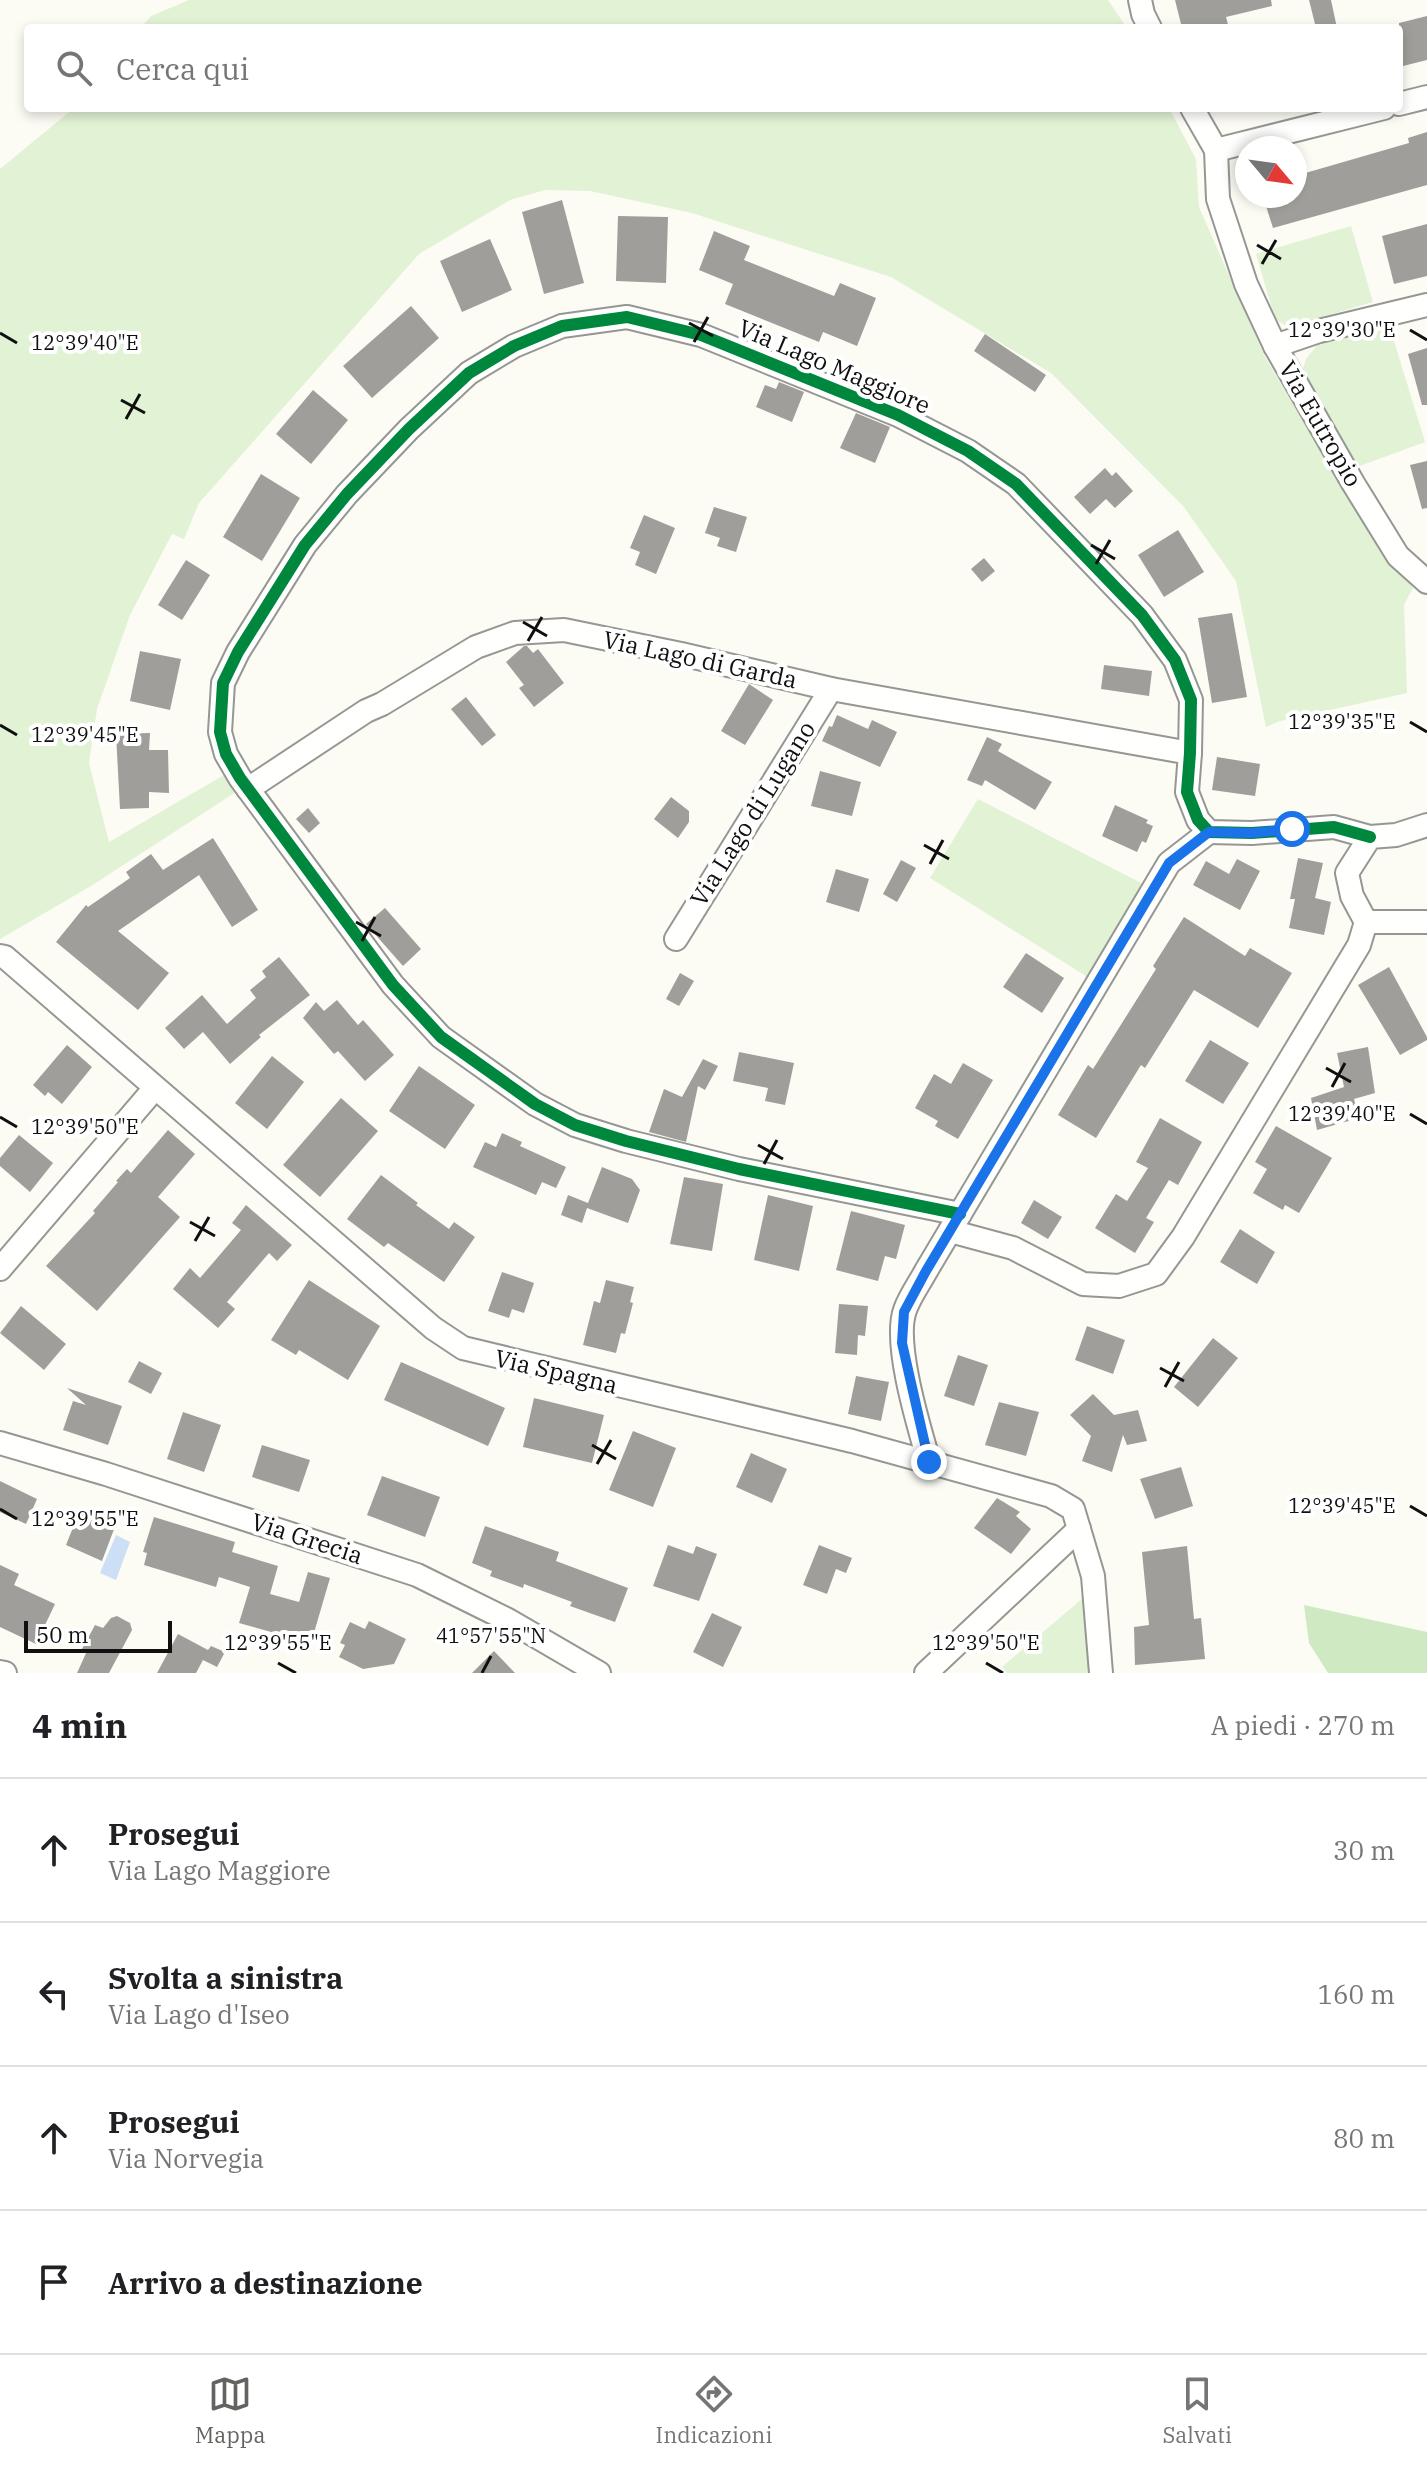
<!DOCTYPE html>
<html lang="it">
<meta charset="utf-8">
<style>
:root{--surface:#fff;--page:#f6f6f6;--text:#202124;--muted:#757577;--line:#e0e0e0;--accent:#636360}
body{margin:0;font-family:"IBM Plex Serif",serif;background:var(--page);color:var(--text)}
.compass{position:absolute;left:1235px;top:136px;width:72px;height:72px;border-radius:50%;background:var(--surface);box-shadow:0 4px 12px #0003;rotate:119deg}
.scale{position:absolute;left:24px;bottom:20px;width:148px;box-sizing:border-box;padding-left:8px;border:4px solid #101010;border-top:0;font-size:22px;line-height:28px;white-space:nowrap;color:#101010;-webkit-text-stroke:6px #fff;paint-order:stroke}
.stop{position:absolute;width:24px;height:24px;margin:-18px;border:6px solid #1a73e8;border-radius:50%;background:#fff}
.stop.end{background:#1a73e8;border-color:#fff;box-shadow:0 2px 8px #0008}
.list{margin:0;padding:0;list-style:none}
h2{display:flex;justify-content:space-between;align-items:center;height:104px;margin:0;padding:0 32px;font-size:34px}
h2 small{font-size:26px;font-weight:400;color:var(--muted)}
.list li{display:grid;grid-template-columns:52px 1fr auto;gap:24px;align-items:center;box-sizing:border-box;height:144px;padding:0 32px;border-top:2px solid var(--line)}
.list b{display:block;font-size:30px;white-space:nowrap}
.list p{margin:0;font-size:26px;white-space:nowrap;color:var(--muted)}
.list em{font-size:26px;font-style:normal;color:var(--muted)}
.icon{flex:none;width:44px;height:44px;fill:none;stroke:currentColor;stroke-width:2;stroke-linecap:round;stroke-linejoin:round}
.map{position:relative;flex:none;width:1427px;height:1673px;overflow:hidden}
.search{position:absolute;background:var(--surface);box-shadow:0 4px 12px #0003;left:24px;right:24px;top:24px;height:88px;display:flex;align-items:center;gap:20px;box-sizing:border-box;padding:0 28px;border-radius:8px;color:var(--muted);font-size:30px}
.sheet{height:680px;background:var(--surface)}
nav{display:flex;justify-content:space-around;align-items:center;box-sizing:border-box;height:112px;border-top:2px solid var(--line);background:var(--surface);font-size:22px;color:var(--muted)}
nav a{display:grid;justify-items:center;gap:4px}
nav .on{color:var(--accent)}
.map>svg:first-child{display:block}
</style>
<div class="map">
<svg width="1427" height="1673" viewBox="0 0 1427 1673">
<rect width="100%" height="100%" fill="#fcfcf5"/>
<!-- green -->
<g fill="#e1f2d5">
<path d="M189,0H1108L1127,28H141L151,16Z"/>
<path d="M74,108H1169L1196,159L1199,207L1264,355L1370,535L1413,588L1404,605L1407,693L1280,721L1266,727L1236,581L1184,507L1051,373L891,277L692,213L590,191L545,190L510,200L419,254L199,503L184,539L172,534L130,615L97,709L89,763L109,842L224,775L236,792L91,886L0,939V169Z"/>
<path d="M1351,226L1373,302L1288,327L1275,319L1256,254Z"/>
<path d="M1390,328L1425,442L1357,467L1302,372L1306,359L1319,343Z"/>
<path d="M978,799L1143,884L1089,978L930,878Z"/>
<path d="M1083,1598L1089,1673H1007L1002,1667Z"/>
</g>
<!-- forest -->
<path fill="#cfeac3" d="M1304,1605L1427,1632V1673H1328L1309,1643Z"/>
<!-- water -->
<path fill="#ccdff6" d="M116,1535L130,1542L116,1580L100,1573Z"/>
<!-- building -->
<g fill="#a09e9a">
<path d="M1175,0H1271L1272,6L1226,17L1229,28H1182Z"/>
<path d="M1309,0H1331L1337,28H1316Z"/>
<path d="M1427,16V60L1399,67V23Z"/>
<path d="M1427,132V185L1273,228L1265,203L1273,201L1272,196H1295V176L1409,143L1408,138Z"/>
<path d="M562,200L584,283L544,294L522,212Z"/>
<path d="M618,216L668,217L666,283L616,281Z"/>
<path d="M1427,224V276L1394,284L1382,236Z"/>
<path d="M714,231L750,246L744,260L834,296L840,283L876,298L857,346L823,332L819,342L725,304L733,284L699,270Z"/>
<path d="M490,239L512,290L462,312L440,261Z"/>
<path d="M411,306L439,338L372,398L343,366Z"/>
<path d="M985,334L1046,375L1035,392L974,351Z"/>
<path d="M1427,348V405H1422L1408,354Z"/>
<path d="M779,382L804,392L792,422L756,407L765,385L776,389Z"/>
<path d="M313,390L348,420L311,464L276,434Z"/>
<path d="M856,413L890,427L875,463L840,448Z"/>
<path d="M1427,461V508L1422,509L1410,465Z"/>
<path d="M1105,468L1112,476L1116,472L1133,491L1115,508L1106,499L1090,514L1074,497Z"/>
<path d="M261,474L300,498L262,561L223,537Z"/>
<path d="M714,507L747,517L736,552L717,546L720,538L705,533Z"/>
<path d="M644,515L675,528L656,574L635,565L640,552L630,548Z"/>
<path d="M1178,530L1204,572L1164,597L1138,555Z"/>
<path d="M984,558L995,571L982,582L971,569Z"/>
<path d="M186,560L210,575L182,620L158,605Z"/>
<path d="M1232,613L1247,697L1212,703L1198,618Z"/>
<path d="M524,646H527L533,653L538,649L564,683L534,707L519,688L524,685L506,662Z"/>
<path d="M140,651L181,659L170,710L130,701Z"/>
<path d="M1104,665L1152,671L1149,696L1101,689Z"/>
<path d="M749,684L773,700L745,745L721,731Z"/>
<path d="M466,697L496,735L482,746L451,709Z"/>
<path d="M837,715L868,729L872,720L897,732L880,767L822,741L829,726L832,727Z"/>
<path d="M150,733L149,750H168L169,793L149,792V808L120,809L116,734Z"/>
<path d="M987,737L1002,744L998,751L1052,782L1035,810L985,780L982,786L967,780Z"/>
<path d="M1217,757L1260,764L1255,796L1212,790Z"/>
<path d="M820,771L861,782L852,816L811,806Z"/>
<path d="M671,797L689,811V822L678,838L654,819Z"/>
<path d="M1115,805L1148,820L1146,823L1153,826L1146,843L1142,841L1137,852L1102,836Z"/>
<path d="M308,808L320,823L309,833L296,819Z"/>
<path d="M213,838L258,910L232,927L199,875L118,931L169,973L138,1010L56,942L86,905L88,907L130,878L126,872L151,854L163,870Z"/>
<path d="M1298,858L1323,863L1315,898L1331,902L1324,935L1289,928L1295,899H1290Z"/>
<path d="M1237,859L1260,871L1240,910L1193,885L1206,861L1229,874Z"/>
<path d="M901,860L916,868L897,902L883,894Z"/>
<path d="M836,869L869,879L859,912L826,902Z"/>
<path d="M385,908L421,949L403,966L366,924Z"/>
<path d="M1184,917L1245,956L1250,948L1292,973L1258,1028L1194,990L1145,1068L1141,1065L1096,1138L1058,1115L1088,1065L1093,1069L1156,969L1153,966Z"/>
<path d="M1026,953L1064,978L1042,1013L1003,987Z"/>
<path d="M279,957L310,995L259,1035L261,1037L230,1064L203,1032L184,1049L165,1028L202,995L227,1024L256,998L250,990L266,977L262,971Z"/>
<path d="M1389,967L1427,1037V1040L1400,1055L1358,985Z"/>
<path d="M680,973L694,981L679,1006L666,999Z"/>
<path d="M337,1000L358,1025L363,1020L394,1055L365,1081L338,1051L334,1054L303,1018L316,1002L324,1011Z"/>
<path d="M1210,1040L1249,1063L1223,1104L1185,1081Z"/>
<path d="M67,1045L92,1067L62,1104L48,1092L45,1096L33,1085Z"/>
<path d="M1368,1047L1375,1093L1354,1099L1359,1118L1317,1130L1311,1098L1344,1087L1337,1053Z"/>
<path d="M739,1052L794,1063L785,1105L765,1101L768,1088L733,1081Z"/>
<path d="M272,1056L304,1082L267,1129L235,1103Z"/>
<path d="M703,1059L718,1066L705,1090L698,1086L686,1142L649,1132L664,1089L682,1097Z"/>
<path d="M963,1063L993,1080L958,1139L935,1126L938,1121L915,1108L934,1074L951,1084Z"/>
<path d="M419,1066L475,1105L445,1149L389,1111Z"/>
<path d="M341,1098L378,1131L320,1197L283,1165Z"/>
<path d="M1160,1118L1202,1142L1178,1185L1169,1180L1146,1218L1154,1222L1135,1253L1095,1228L1116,1194L1127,1201L1148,1168L1136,1162Z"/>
<path d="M1276,1126L1332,1158L1299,1213L1285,1205L1283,1210L1253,1193L1267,1169L1255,1162Z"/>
<path d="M168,1130L195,1154L158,1197L180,1217L97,1311L46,1266L95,1213L93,1211L118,1182L116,1181L127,1169L131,1173Z"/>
<path d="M502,1133L522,1142L520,1146L566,1167L556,1188L542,1182L536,1195L473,1167L485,1142L496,1147Z"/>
<path d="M19,1135L53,1163L30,1192L0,1166V1158Z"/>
<path d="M602,1167L632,1179L640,1190L628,1223L587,1208L582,1223L561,1215L568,1195L588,1203Z"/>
<path d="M381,1175L418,1203L416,1205L449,1229L454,1222L475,1237L444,1282L388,1243L384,1247L347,1219Z"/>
<path d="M684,1177L723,1184L712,1251L670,1244Z"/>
<path d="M768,1195L813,1206L799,1271L754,1260Z"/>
<path d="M1034,1200L1062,1217L1048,1239L1021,1223Z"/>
<path d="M246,1205L292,1245L277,1261L269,1253L227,1302L235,1309L218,1328L173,1289L190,1268L200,1278L241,1230L232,1223Z"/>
<path d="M851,1211L905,1225L896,1259L885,1256L878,1281L836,1270Z"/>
<path d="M1240,1229L1275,1252L1257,1284L1220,1262Z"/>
<path d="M502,1272L534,1283L524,1313L512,1309L509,1318L488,1311Z"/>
<path d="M309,1280L380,1326L348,1380L299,1350L296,1355L271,1340Z"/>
<path d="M606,1280L634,1287L630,1302L633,1303L625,1334L621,1333L616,1353L583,1345L594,1301L600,1303Z"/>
<path d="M839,1304L868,1306L865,1336L858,1335L857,1355L835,1353Z"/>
<path d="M21,1306L66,1344L44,1370L0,1333Z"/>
<path d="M1087,1326L1125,1340L1113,1374L1075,1360Z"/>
<path d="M1213,1338L1238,1358L1198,1407L1174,1387Z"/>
<path d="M958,1355L988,1365L974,1406L944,1396Z"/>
<path d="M139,1361L162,1373L151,1394L128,1382Z"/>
<path d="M401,1362L505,1408L488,1446L384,1400Z"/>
<path d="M856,1376L889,1382L881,1421L848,1414Z"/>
<path d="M67,1388L122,1406L108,1445L63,1430L73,1401L86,1405Z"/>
<path d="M1093,1394L1114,1415L1138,1410L1147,1441L1127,1445L1123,1435L1112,1472L1082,1461L1091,1436L1070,1415Z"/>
<path d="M534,1398L604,1415L592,1463L523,1447Z"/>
<path d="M999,1402L1039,1412L1026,1456L985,1445Z"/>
<path d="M183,1412L221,1425L204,1472L167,1459Z"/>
<path d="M633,1431L676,1448L653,1507L609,1490Z"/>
<path d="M262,1445L310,1460L299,1492L252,1477Z"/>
<path d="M751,1453L787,1469L772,1503L736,1487Z"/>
<path d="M1181,1467L1193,1506L1155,1519L1140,1479Z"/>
<path d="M382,1476L440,1497L425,1537L367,1515Z"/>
<path d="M0,1481L37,1499L26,1524L0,1512Z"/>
<path d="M997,1498L1020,1512L1016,1516L1031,1529L1011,1554L974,1528Z"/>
<path d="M80,1510L116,1524L102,1561L66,1545Z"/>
<path d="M154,1517L235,1542L232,1552L278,1566L270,1594L299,1602L308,1572L330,1578L311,1643L239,1623L250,1587L219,1577L216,1587L144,1565L147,1553L143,1552Z"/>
<path d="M485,1526L559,1552L556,1561L628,1588L615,1622L570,1606L572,1602L524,1584L523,1588L490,1576L492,1571L472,1563Z"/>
<path d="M668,1545L693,1554L696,1546L717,1554L699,1601L653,1586Z"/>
<path d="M819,1545L852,1558L846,1573L836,1569L827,1594L803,1585Z"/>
<path d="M1187,1546L1194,1619L1201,1618L1205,1659L1135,1665L1134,1627L1149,1625L1142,1552Z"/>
<path d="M0,1565L19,1574L14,1585L55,1604L36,1644L0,1627Z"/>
<path d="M712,1613L742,1627L723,1667L693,1652Z"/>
<path d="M117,1616L130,1623L132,1630L109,1673H77L87,1651L82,1649L95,1625L103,1628L111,1618Z"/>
<path d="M369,1621L406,1639L394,1664L363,1669L339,1657L345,1645L340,1643L350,1622L365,1629Z"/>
<path d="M178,1634L208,1650L211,1646L225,1652L217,1667L203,1660L196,1673H157Z"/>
<path d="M494,1651L515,1673H472Z"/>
</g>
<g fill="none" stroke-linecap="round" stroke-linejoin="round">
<!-- minor casing -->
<g stroke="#969693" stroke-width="26">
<g id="minor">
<path d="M1140,0L1143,14L1150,28"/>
<path d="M1399,104L1427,97"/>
<path d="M1192,108L1216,150L1218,199L1246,284L1275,346L1353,483L1398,556L1427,582"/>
<path d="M1216,150L1384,108"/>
<path d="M1275,346L1319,331L1427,305"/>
<path d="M248,789L366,711L382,704L476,647L515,633L564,630L681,654L831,689L1190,753"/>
<path d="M1366,922L1352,896L1347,873L1370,837L1396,835L1427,825"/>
<path d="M1366,922H1427"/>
<path d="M676,939L831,689"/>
<path d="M0,956L5,957L433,1328L463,1348L852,1441L1051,1496L1073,1509L1093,1576L1101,1673"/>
<path d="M960,1214L739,1169L626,1141L575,1125L535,1104L441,1037L393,985L240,778L226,754L220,732L223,683L238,652L305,545L347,494L409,429L469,373L514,346L562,326L627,317L701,335L898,415L968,451L1016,484L1142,615L1175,660L1191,700L1190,753L1187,792L1198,820L1209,832L1252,833L1334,827L1370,837"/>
<path d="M950,1231L1013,1248L1083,1284L1119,1286L1156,1274L1183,1237L1359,945L1366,922"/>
<path d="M0,1269L155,1088"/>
<path d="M0,1443L106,1474L417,1575L508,1620L599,1673"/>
<path d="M929,1462C919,1427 893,1343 905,1310C910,1296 919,1284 926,1271L1169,863L1209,832"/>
<path d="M0,1672L5,1673"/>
<path d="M926,1673L1079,1529"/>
</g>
</g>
<!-- minor -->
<use href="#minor" stroke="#fffffe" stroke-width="22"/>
<!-- cycleway casing -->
<g stroke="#fff" stroke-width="17">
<path id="cycleway" d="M960,1214L739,1169L626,1141L575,1125L535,1104L441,1037L393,985L240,778L226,754L220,732L223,683L238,652L305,545L347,494L409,429L469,373L514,346L562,326L627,317L701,335L898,415L968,451L1016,484L1142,615L1175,660L1191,700L1190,753L1187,792L1198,820L1209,832L1252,833L1334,827L1370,837"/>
</g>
<!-- cycleway -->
<use href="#cycleway" stroke="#00873e" stroke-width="12"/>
</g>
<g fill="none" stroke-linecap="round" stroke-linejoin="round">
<!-- route -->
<path stroke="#1a73e8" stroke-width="10" d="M929,1462L902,1343L904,1312L926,1271L1169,863L1209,832L1252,833L1292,829"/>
</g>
<!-- ticks -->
<path fill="none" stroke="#101010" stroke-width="3" d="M1257,245L1281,259M1262,264L1276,240M689,323L713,336M1410,330L1427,340M0,333L17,343M694,342L708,317M121,400L145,413M126,419L140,394M1091,545L1115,559M1096,564L1110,540M523,622L547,636M528,641L542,617M1410,722L1427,732M0,725L17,735M924,845L949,859M930,864L943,840M356,922L381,936M362,941L375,917M1326,1068L1351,1082M1332,1087L1345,1063M1410,1114L1427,1124M0,1117L17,1127M758,1145L783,1159M764,1164L777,1140M190,1222L215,1236M195,1241L209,1217M1160,1368L1184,1381M1165,1387L1179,1362M592,1445L616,1459M597,1464L611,1440M1410,1506L1427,1516M0,1509L17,1519M278,1663L296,1673M986,1663L1003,1673M482,1673L491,1656"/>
<g text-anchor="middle" stroke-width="8" stroke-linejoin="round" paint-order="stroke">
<!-- street labels -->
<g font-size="24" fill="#101010" stroke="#fff">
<text transform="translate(834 367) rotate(23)" y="8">Via Lago Maggiore</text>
<text transform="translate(1320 424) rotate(60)" y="8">Via Eutropio</text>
<text transform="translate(700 660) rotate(12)" y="8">Via Lago di Garda</text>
<text transform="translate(753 814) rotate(-58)" y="8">Via Lago di Lugano</text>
<text transform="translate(556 1372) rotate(13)" y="8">Via Spagna</text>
<text transform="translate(307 1539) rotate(18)" y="8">Via Grecia</text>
</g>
</g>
<g font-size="20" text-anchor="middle" fill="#101010" stroke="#fff" stroke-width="8" stroke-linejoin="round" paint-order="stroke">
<text x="1342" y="337">12°39'30"E</text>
<text x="85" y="350">12°39'40"E</text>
<text x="1342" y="729">12°39'35"E</text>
<text x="85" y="742">12°39'45"E</text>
<text x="1342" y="1121">12°39'40"E</text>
<text x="85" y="1134">12°39'50"E</text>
<text x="1342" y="1513">12°39'45"E</text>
<text x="85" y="1526">12°39'55"E</text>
<text x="491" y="1643">41°57'55"N</text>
<text x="278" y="1650">12°39'55"E</text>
<text x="986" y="1650">12°39'50"E</text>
</g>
</svg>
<svg class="compass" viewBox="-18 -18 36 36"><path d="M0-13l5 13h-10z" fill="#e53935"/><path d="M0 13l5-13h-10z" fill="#757577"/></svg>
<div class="scale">50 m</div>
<div class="stop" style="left:1292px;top:829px"></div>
<div class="stop end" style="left:929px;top:1462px"></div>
<div class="search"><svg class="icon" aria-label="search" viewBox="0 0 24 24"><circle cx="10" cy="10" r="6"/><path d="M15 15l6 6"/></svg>Cerca qui</div>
</div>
<section class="sheet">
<h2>4 min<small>A piedi · 270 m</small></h2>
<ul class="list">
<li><svg class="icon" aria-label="ahead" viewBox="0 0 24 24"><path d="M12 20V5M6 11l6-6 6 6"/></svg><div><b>Prosegui</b><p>Via Lago Maggiore</p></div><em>30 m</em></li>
<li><svg class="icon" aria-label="left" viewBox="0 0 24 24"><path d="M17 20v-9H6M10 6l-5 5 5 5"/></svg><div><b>Svolta a sinistra</b><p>Via Lago d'Iseo</p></div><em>160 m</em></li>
<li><svg class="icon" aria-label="ahead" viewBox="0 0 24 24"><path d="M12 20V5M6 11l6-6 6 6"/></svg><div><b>Prosegui</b><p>Via Norvegia</p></div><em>80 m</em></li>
<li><svg class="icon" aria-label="arrive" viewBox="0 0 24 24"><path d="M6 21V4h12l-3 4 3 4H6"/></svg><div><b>Arrivo a destinazione</b></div></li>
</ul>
</section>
<nav>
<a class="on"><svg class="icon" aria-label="map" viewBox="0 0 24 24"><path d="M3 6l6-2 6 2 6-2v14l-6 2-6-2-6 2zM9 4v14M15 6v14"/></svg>Mappa</a>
<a><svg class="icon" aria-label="directions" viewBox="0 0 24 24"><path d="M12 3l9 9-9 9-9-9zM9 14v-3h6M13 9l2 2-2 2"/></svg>Indicazioni</a>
<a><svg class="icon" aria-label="saved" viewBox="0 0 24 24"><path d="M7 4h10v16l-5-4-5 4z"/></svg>Salvati</a>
</nav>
